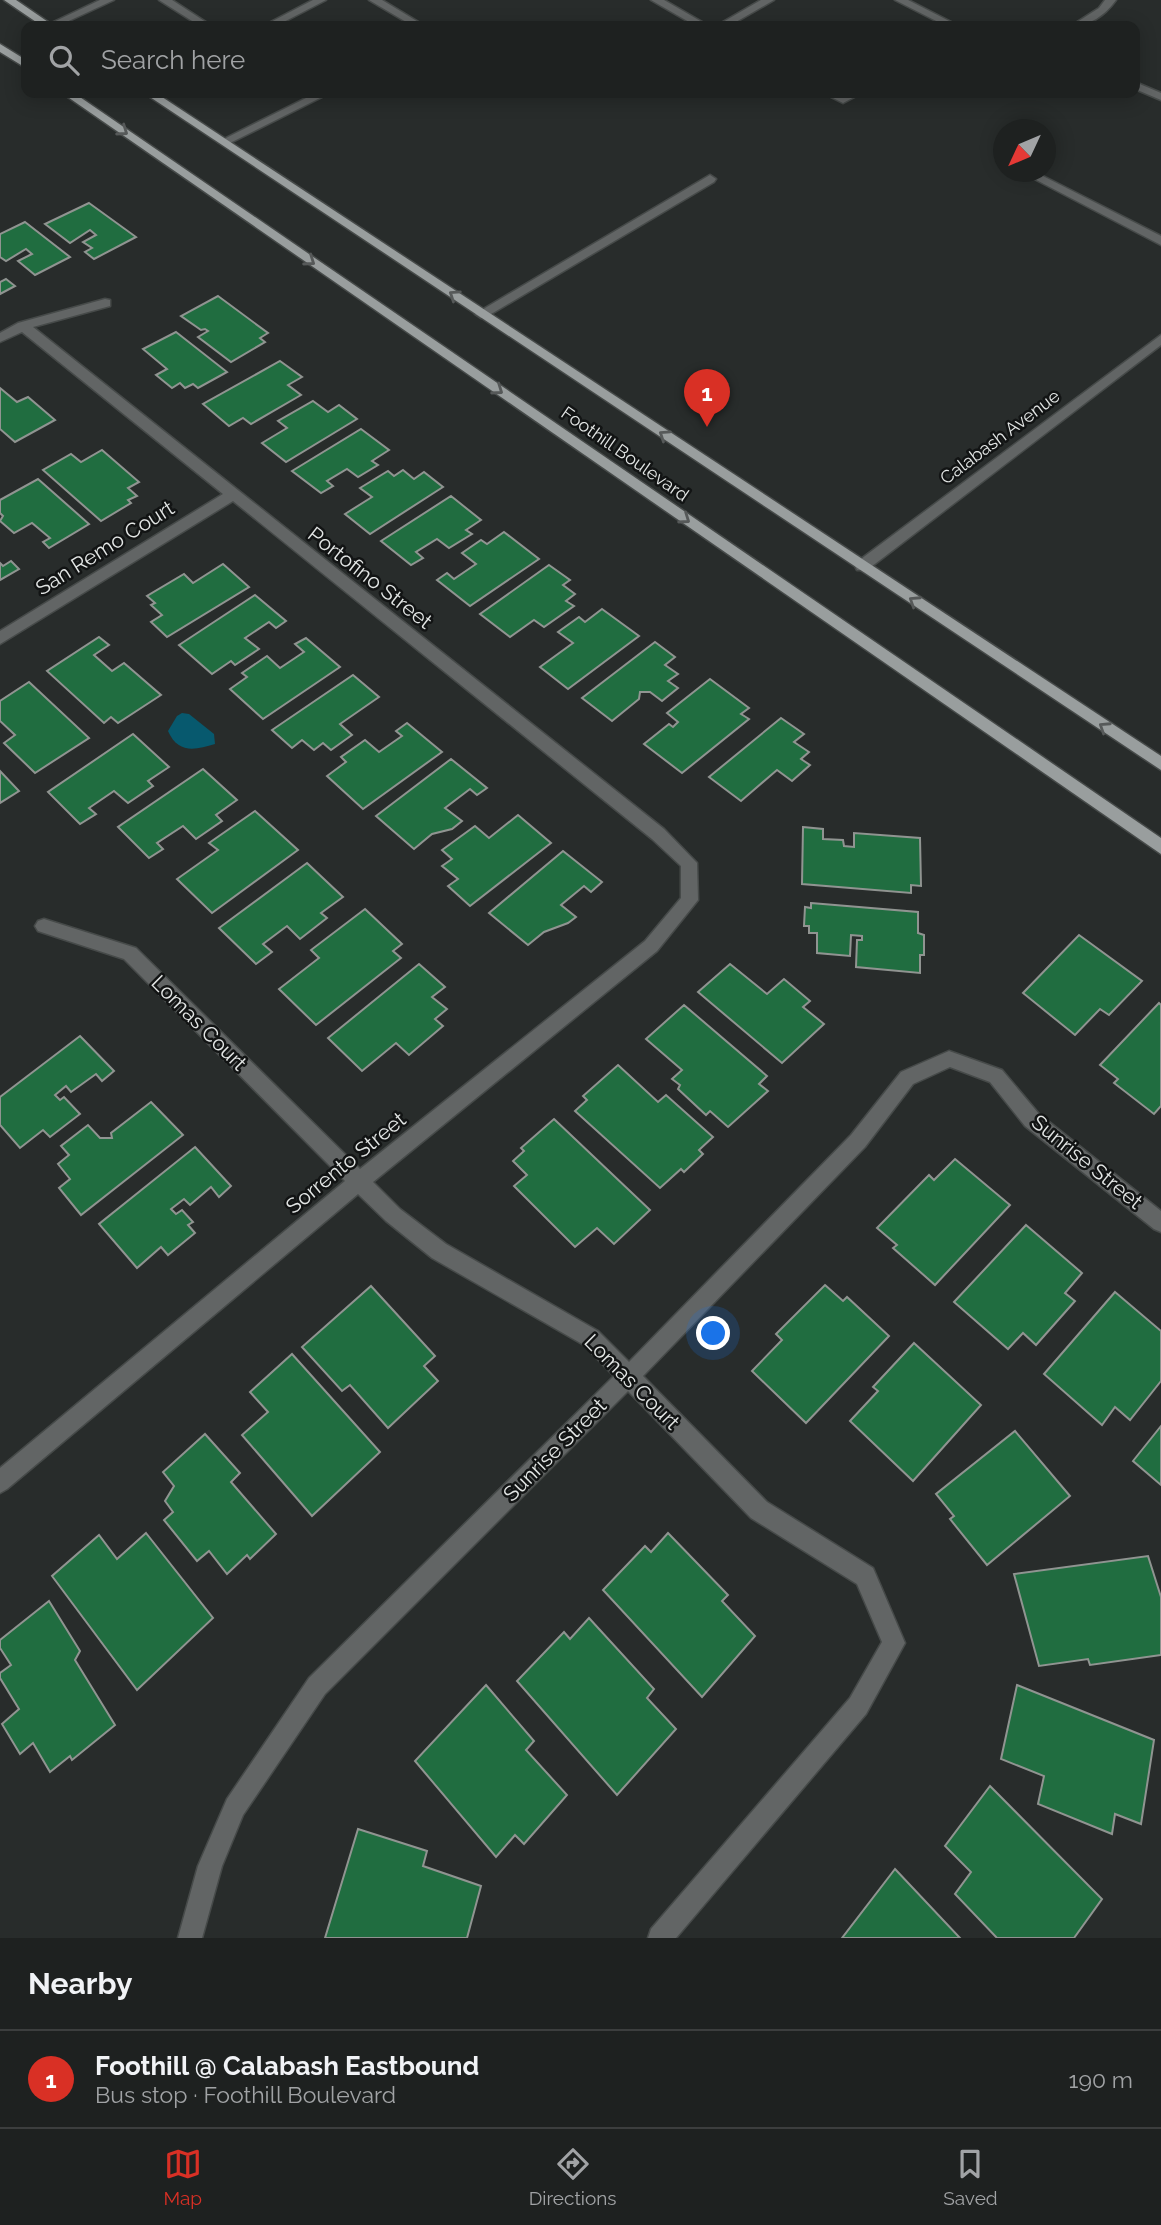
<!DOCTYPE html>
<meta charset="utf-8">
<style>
:root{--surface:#1e2120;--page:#2b2e2d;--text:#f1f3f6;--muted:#a1a3a5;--line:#3c3e3e;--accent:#d93025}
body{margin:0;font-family:Raleway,sans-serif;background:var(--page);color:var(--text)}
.compass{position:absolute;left:993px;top:119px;width:63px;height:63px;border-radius:50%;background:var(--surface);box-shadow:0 4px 18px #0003;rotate:226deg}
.you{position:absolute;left:714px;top:1334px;width:24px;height:24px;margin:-18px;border:5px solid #fff;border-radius:50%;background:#1a73e8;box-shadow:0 0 0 10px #1a73e833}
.badge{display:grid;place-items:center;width:46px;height:46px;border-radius:50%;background:var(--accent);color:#fff;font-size:23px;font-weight:700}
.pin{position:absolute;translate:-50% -58px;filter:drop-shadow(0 2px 4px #0008)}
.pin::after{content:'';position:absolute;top:37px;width:24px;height:21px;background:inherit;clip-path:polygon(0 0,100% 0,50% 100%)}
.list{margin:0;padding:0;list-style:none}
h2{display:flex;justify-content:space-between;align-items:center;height:91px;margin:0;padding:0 28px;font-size:30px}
h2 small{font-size:23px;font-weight:400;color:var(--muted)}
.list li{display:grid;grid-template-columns:46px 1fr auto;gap:21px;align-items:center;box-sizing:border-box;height:98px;padding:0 28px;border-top:2px solid var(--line)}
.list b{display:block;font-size:26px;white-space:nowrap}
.list p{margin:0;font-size:23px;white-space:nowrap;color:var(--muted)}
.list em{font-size:23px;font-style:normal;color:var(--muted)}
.icon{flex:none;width:38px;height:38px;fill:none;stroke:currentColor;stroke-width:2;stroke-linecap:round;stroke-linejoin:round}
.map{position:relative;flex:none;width:1161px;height:1938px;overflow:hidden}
.search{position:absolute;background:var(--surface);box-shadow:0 4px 18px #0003;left:21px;right:21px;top:21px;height:77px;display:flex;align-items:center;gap:18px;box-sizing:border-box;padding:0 24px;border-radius:14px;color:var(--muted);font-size:26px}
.sheet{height:189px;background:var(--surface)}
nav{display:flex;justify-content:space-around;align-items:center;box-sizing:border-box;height:98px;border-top:2px solid var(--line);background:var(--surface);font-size:19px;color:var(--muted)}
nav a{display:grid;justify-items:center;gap:4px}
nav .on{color:var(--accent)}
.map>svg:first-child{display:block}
</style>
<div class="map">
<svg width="1161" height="1938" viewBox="0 0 1161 1938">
<rect width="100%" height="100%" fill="#282c2b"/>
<!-- water -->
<path fill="#07596e" d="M182,713L189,714L214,734L215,744C195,750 178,754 168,731L177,716Z"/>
<!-- building -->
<g fill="#206d40" stroke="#909491" stroke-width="2">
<path d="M89,203L136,237L94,259L85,252L92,248L83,242L96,235L90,230L70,243L45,224Z"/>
<path d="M25,222L70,257L35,275L18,261L32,254L26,249L6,261L0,257V234Z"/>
<path d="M6,279L15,286L0,294V282Z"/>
<path d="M218,296L268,333L260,338L265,342L231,362L198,337L208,331L205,329L201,330L181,316Z"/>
<path d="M176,332L227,372L198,388L193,384L185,388L180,383L172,388L156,375L167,369L143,349Z"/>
<path d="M280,361L302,377L288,385L301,395L251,424L243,418L229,426L203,404Z"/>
<path d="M0,388L17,402L28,397L55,420L15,442L0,429Z"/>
<path d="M313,401L328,412L339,405L357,419L286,462L262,443L287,428L278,421Z"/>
<path d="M361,429L389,450L372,461L378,465L358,477L347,469L327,481L333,486L321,493L292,471Z"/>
<path d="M102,450L139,482L128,488L137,496L128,500L131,503L101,521L43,470L71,454L81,462Z"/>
<path d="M403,470L414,479L424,472L443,487L370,534L345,514L372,497L360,488L388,471L394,476Z"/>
<path d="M38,479L89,524L49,548L43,542L50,538L32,523L14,533L0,521L3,516L0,513V500Z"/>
<path d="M451,496L481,520L466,530L472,534L449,548L437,539L416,552L423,558L411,565L381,541Z"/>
<path d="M504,532L539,559L470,606L437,580L447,573L454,579L476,564L462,553L481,540L487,544Z"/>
<path d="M11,561L19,569L0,580V563L3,566Z"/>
<path d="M223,564L249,587L167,637L151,622L162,615L151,605L155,603L147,596L184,574L193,583Z"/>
<path d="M549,565L570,580L563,585L575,594L566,601L574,606L544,627L534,620L510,637L480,614Z"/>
<path d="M255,595L286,621L276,628L269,622L245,638L259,649L235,665L231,661L212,674L179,645Z"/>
<path d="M602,609L639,636L568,689L540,667L573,643L558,632L579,617L585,622Z"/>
<path d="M99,637L109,645L94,655L112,671L124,663L161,695L118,723L111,717L104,723L47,671Z"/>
<path d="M306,638L340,667L263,719L230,689L247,677L242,673L267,656L280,668L304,652L295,644Z"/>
<path d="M655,642L675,657L665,665L678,674L668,681L678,688L662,701L650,692H640L639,699L612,721L582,698Z"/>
<path d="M353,675L379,697L340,724L352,735L331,750L323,743L314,750L302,740L292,748L272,730Z"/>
<path d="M710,679L749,708L741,714L749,719L682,773L644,744L669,724L673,727L678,722L667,713Z"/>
<path d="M29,682L89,738L35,773L4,743L15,735L0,721V701Z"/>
<path d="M781,718L804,734L794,742L809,752L801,759L810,765L792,781L777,770L741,801L709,777Z"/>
<path d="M407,723L442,752L363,809L327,776L346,762L341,757L365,740L379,752L402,736L396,731Z"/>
<path d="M133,734L169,767L148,781L153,786L128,803L114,791L89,808L96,814L80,824L48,792Z"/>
<path d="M451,759L487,788L477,795L470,789L445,808L462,821L452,829L432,834L414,849L376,816Z"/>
<path d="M203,769L237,800L216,815L222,821L196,839L183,826L157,843L163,849L149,858L118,827Z"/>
<path d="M0,771L19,791L0,803Z"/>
<path d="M255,811L298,850L212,913L177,879L218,850L209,843Z"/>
<path d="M518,815L551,843L470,906L448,886L458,879L442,866L452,859L442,850L475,826L489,838Z"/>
<path d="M803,827L823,829V839L843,840L844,846L854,847V833L920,838L921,886L911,885V893L802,884Z"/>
<path d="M563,851L602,882L591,892L584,886L561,905L576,917L568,923L544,932L528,945L489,913Z"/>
<path d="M307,863L343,897L321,913L327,918L300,939L287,926L263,944L272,952L256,964L219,928Z"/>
<path d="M811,903L918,912V933L924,935V955H920V973L856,967L857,940H862V936L851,935L850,956L817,953V933H809V926H804L805,907L811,908Z"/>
<path d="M365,909L402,944L393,951L401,958L316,1025L279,989L319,958L311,950Z"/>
<path d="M1079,935L1142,981L1109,1015L1100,1009L1075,1035L1023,993Z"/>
<path d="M419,964L445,987L432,997L447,1009L435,1019L443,1026L409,1055L396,1043L362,1071L328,1038Z"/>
<path d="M730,964L767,994L784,979L810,1001L803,1007L824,1024L782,1063L698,992Z"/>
<path d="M1159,1003L1161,1005V1106L1154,1114L1114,1083L1118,1079L1100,1065Z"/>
<path d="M684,1005L767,1076L759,1084L768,1091L728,1127L710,1111L706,1115L678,1089L680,1085L672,1079L682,1070L646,1039Z"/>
<path d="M80,1036L114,1071L102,1081L96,1074L71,1092L66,1086L55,1095L60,1100L64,1097L80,1114L50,1137L43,1130L20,1148L0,1125V1097Z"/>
<path d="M618,1065L658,1102L666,1095L713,1137L699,1150L703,1154L684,1172L681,1169L660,1188L575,1111L587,1100L583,1096Z"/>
<path d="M151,1102L183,1135L81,1215L59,1188L70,1179L58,1164L69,1155L61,1146L88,1125L100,1138H112L111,1133Z"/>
<path d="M554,1119L650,1210L614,1244L597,1228L575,1247L514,1186L527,1175L513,1161L524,1151L521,1148Z"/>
<path d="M195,1147L231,1186L219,1197L211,1187L190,1205L184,1199L171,1209L176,1214L182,1210L193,1222L188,1225L195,1233L168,1255L161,1247L137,1268L99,1224Z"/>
<path d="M955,1159L1010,1205L935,1285L893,1248L897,1245L877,1228L929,1175L934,1180Z"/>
<path d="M1026,1225L1082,1273L1065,1293L1075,1301L1036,1345L1023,1333L1008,1349L954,1302Z"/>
<path d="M825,1285L843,1301L847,1297L889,1336L806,1423L752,1371L782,1340L776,1334Z"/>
<path d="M371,1286L435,1356L424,1366L438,1381L388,1428L350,1385L342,1391L302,1347Z"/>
<path d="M1115,1292L1161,1331V1381L1130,1420L1115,1407L1102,1425L1044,1374Z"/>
<path d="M914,1343L981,1405L913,1481L850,1421L878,1391L873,1387Z"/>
<path d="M292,1354L380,1452L312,1516L242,1435L268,1412L250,1392Z"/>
<path d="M1161,1426V1485L1133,1461Z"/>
<path d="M1015,1431L1070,1496L987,1565L950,1519L954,1516L936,1494Z"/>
<path d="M205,1434L240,1473L231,1482L276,1534L250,1559L247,1555L227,1574L209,1551L197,1561L164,1520L173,1512L165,1501L174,1486L163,1472Z"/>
<path d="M146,1533L213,1618L137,1690L52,1576L99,1535L117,1559Z"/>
<path d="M668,1533L728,1595L722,1601L755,1636L702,1697L603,1590L645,1546L651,1552Z"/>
<path d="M1148,1556L1161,1597V1655L1090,1665L1088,1659L1039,1666L1014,1574Z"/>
<path d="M49,1601L80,1651L75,1660L115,1725L72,1760L70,1756L50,1772L33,1743L20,1754L2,1724L19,1709L0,1678V1673L11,1665L0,1648V1640Z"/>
<path d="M589,1618L654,1689L647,1698L676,1729L617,1795L517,1681L564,1632L570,1639Z"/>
<path d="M486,1685L534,1741L526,1750L567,1795L524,1844L515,1835L496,1857L415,1761Z"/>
<path d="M1017,1685L1154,1740L1141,1824L1115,1814L1112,1834L1038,1804L1044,1776L1001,1759Z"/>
<path d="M990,1786L1102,1899L1074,1938H997L955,1894L971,1872L945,1846Z"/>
<path d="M358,1829L427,1851L423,1866L481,1886L467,1938H325Z"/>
<path d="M895,1869L960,1938H842Z"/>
</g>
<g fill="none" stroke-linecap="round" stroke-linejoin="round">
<!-- lane casing -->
<g stroke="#464a49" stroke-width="3">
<g id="lane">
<path d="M100,0H114L58,26H45Z"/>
<path d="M159,0H172L212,26H200Z"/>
<path d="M313,0H326L276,26H263Z"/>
<path d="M369,0H382L425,26H413Z"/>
<path d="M651,0H664L709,26H696Z"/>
<path d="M761,0H774L729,26H716Z"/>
<path d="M895,0H908L959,26H946Z"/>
<path d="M1105,0H1116C1105,15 1090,26 1071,26L1099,8Z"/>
<path d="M1135,82L1161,93V100L1135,89Z"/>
<path d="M823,93L843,96L862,93L843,103Z"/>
<path d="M314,94L324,96L228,144L218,142Z"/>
<path d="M1021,172H1035L1161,236V245Z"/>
<path d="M710,175L716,179L714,182L486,317L481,318L475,314Z"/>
</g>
</g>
<!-- street casing -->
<g stroke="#464a49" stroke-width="3">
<g id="street">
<path d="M105,299L110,300V306L33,327L664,829L697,863L698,900L657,951L373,1182L400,1209L446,1244L598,1331L629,1362L851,1135L901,1072L949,1051L1002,1070L1039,1114L1161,1211V1232L1154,1229L1025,1126L990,1082L950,1067L913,1084L865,1147L643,1376L767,1502L873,1568L905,1643L866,1714L676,1938H648L651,1929L850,1698L882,1642L857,1584L751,1518L628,1391L325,1694L243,1815L222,1866L202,1938H178L198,1866L227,1799L309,1678L614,1376L584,1345L432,1258L386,1221L358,1194L7,1489L0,1493V1468L345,1181L124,959L38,931L35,926L38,921L44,919L136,948L360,1169L645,941L681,898V866L652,839L233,501L0,644V631L223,494L22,332L0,342V333L18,323Z"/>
<path d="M1161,335V345L867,570H857L855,566L857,562Z"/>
</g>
</g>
<!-- primary casing -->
<g stroke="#464a49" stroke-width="3">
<g id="primary">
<path d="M4,0H16L54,26H42Z"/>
<path d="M0,44L26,60V68L0,52Z"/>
<path d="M62,93H74L1161,838V854Z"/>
<path d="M144,93H156L1161,756V770Z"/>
</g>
</g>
<!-- lane -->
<use href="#lane" fill="#626565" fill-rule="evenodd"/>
<!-- street -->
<use href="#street" fill="#626565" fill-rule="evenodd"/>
<!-- primary -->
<use href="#primary" fill="#999e9e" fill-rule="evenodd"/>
</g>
<!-- one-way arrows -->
<defs><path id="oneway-chevron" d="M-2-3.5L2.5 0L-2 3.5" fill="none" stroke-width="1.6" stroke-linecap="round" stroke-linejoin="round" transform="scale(1.75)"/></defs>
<g stroke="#565959">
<use href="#oneway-chevron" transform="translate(123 131) rotate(35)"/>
<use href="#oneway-chevron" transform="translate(310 261) rotate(35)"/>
<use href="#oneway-chevron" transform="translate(454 295) rotate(-146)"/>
<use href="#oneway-chevron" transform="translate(498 390) rotate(35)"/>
<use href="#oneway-chevron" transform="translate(664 435) rotate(-146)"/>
<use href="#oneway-chevron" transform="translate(685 519) rotate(35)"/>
<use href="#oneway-chevron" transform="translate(914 601) rotate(-147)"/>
<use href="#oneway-chevron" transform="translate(1104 727) rotate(-147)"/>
</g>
<g text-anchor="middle" stroke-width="5" stroke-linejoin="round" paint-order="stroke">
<!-- far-street labels -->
<g font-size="18" fill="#e3e6e5" stroke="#121414">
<text transform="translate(1000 437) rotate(-37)" y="6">Calabash Avenue</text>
<text transform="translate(625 454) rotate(35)" y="6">Foothill Boulevard</text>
</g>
<!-- street labels -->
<g font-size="21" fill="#e3e6e5" stroke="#121414">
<text transform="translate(105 548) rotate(-32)" y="7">San Remo Court</text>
<text transform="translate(370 578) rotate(38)" y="7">Portofino Street</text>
<text transform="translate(199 1023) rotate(45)" y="7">Lomas Court</text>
<text transform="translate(1087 1162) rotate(39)" y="7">Sunrise Street</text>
<text transform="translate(346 1163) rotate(-39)" y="7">Sorrento Street</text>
<text transform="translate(632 1382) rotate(45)" y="7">Lomas Court</text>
<text transform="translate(555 1450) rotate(-45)" y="7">Sunrise Street</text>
</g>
</g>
</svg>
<svg class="compass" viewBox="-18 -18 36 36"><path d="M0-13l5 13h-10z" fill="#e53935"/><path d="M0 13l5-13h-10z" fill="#a1a3a5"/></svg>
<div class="you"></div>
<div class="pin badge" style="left:707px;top:427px">1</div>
<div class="search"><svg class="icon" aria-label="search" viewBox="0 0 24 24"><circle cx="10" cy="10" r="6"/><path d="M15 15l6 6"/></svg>Search here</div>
</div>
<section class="sheet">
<h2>Nearby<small></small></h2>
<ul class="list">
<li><span class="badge">1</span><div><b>Foothill @ Calabash Eastbound</b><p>Bus stop · Foothill Boulevard</p></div><em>190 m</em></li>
</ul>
</section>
<nav>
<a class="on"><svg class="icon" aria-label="map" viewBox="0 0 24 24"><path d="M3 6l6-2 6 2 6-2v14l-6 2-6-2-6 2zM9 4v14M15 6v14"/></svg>Map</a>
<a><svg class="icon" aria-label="directions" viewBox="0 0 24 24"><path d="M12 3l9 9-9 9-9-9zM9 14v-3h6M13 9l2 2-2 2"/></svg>Directions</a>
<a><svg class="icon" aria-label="saved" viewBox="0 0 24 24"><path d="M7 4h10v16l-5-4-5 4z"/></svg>Saved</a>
</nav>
